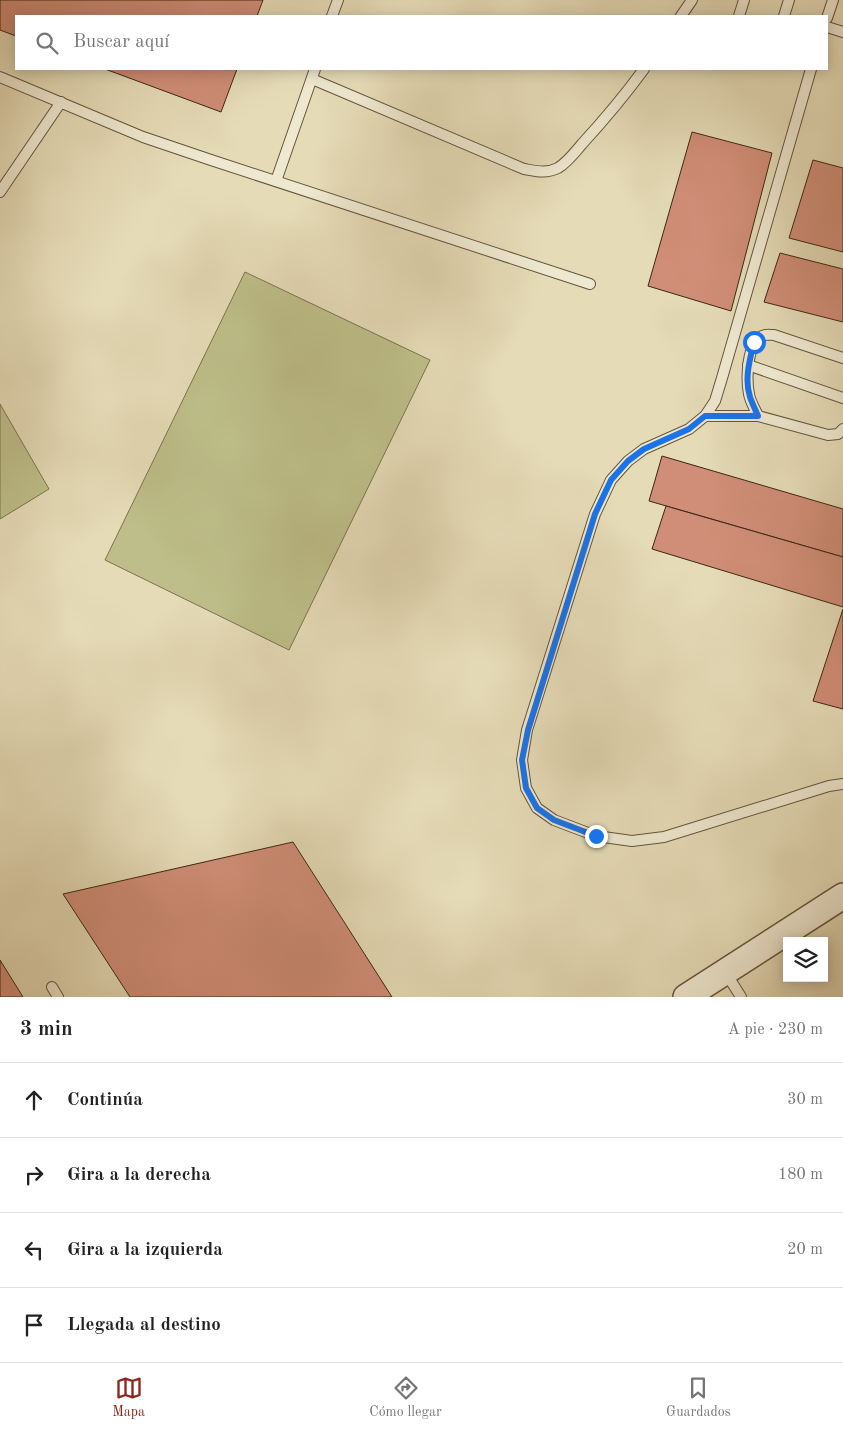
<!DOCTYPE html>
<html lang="es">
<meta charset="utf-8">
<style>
:root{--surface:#fff;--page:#f6f6f6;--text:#222;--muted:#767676;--line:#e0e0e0;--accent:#8f2418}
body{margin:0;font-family:"Old Standard TT",serif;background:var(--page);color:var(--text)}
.controls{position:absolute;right:15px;bottom:15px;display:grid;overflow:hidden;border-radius:0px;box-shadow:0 2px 12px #0003}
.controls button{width:45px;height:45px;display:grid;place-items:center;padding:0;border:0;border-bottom:1px solid var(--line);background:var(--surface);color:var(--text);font:25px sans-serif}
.stop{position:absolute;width:15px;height:15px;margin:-11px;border:4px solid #1a73e8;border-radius:50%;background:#fff}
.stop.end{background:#1a73e8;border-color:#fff;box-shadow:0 1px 5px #0008}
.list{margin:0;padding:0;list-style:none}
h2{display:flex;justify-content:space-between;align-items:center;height:65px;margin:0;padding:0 20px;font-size:21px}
h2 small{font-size:16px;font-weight:400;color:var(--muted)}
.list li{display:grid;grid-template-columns:32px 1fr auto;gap:15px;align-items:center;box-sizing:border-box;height:75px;padding:0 20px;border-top:1px solid var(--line)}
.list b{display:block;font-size:19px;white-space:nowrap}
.list em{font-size:16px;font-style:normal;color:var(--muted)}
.icon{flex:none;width:28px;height:28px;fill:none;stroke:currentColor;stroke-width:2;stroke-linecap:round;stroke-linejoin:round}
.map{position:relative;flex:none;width:843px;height:997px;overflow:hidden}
.search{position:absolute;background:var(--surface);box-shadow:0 2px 12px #0003;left:15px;right:15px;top:15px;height:55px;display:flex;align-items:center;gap:12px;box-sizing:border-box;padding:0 18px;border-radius:0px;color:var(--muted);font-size:19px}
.sheet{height:365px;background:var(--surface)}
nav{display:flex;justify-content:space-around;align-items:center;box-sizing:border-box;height:70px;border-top:1px solid var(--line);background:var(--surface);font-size:14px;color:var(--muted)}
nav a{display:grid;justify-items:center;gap:2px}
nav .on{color:var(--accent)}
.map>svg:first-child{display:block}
</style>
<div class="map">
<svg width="843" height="997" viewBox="0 0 843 997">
<rect width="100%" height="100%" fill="#e5dbb7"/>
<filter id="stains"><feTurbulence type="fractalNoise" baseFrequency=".004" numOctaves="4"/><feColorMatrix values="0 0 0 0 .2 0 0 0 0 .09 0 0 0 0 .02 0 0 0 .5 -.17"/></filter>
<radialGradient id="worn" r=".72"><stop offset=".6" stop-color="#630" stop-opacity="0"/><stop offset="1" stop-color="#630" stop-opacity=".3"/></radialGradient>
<!-- green -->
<g fill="#bdbe89" stroke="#7c724e">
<path d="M245,272L430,360L289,650L105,560Z"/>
<path d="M0,404L49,489L0,519Z"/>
</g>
<!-- building -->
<g fill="#d08d77" stroke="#3c2712">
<path d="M0,0H263L257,16H16V36L0,30Z"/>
<path d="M105,69H237L221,112Z"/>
<path d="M692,132L772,153L731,311L648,286Z"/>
<path d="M813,160L843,168V252L789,238Z"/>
<path d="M780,253L843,269V322L764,302Z"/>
<path d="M662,456L843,509V557L649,501Z"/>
<path d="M666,506L843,557V607L652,549Z"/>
<path d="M843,609V709L813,701Z"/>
<path d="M293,842L392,997H130L63,894Z"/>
<path d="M0,960L23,997H0Z"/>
</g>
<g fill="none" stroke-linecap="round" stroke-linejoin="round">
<!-- service casing -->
<g stroke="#66543b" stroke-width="12">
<g id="service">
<path d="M332,16L338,0"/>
<path d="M681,16L692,0"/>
<path d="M739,16L744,0"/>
<path d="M784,16L789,0"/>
<path d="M827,18L833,0"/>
<path d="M827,27L843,32"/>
<path d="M811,69L722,378L715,401L705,416L689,429L644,449L628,461L611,480L595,514L527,730L522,760L526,788L537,808L554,820L596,836L632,841L664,837L829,786L843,784"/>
<path d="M0,77L143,137L211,160L590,284"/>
<path d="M312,79L524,169C536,171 546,174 558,168C568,162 575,152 582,144C604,120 625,95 644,69"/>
<path d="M276,181L315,69"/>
<path d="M0,192L61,102"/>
<path d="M748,365L843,398"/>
<path d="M705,416H758L828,435L838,434L843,429"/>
<path d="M758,416C755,409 750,401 749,394C746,379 747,342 762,336C765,334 770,335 774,335L843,358"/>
<path d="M726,973L741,997"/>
<path d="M52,987L58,997"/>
</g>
</g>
<!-- tertiary casing -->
<g stroke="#66543b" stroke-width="28">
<path id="tertiary" d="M686,997L843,896"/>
</g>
<!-- service -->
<use href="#service" stroke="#eee8d0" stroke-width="10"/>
<!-- tertiary -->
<use href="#tertiary" stroke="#eee8d0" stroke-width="25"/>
</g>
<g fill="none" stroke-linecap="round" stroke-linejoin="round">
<!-- route -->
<path stroke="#1a73e8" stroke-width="6" d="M596,836L554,820L537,808L526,788L522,760L528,730L595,514L611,480L628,461L644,449L689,429L705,416H758C755,409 752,403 750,397C744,379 750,359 754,342"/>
</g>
<rect width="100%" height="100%" filter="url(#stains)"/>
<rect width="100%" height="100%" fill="url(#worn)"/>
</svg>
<div class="controls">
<button><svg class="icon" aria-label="layers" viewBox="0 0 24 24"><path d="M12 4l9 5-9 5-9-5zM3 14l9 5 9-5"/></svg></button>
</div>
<div class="stop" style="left:754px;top:342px"></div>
<div class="stop end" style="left:596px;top:836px"></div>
<div class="search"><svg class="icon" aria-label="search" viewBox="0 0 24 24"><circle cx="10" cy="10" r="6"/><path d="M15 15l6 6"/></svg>Buscar aquí</div>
</div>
<section class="sheet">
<h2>3 min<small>A pie · 230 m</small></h2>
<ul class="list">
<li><svg class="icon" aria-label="ahead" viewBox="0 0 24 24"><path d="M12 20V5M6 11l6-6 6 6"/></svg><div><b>Continúa</b></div><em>30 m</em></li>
<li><svg class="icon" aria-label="right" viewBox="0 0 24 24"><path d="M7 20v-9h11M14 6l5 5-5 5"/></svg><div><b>Gira a la derecha</b></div><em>180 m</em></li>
<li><svg class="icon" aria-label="left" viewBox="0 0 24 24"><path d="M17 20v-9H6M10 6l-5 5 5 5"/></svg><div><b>Gira a la izquierda</b></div><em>20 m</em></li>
<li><svg class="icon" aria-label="arrive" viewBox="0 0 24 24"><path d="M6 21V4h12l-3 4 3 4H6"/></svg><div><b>Llegada al destino</b></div></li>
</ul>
</section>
<nav>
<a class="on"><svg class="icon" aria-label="map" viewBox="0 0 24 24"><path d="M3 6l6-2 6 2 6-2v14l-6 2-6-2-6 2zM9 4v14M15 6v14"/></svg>Mapa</a>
<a><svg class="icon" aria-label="directions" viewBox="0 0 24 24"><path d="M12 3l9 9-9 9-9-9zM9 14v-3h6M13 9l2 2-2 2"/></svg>Cómo llegar</a>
<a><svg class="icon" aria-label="saved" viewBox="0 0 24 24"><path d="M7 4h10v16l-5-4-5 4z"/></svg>Guardados</a>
</nav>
